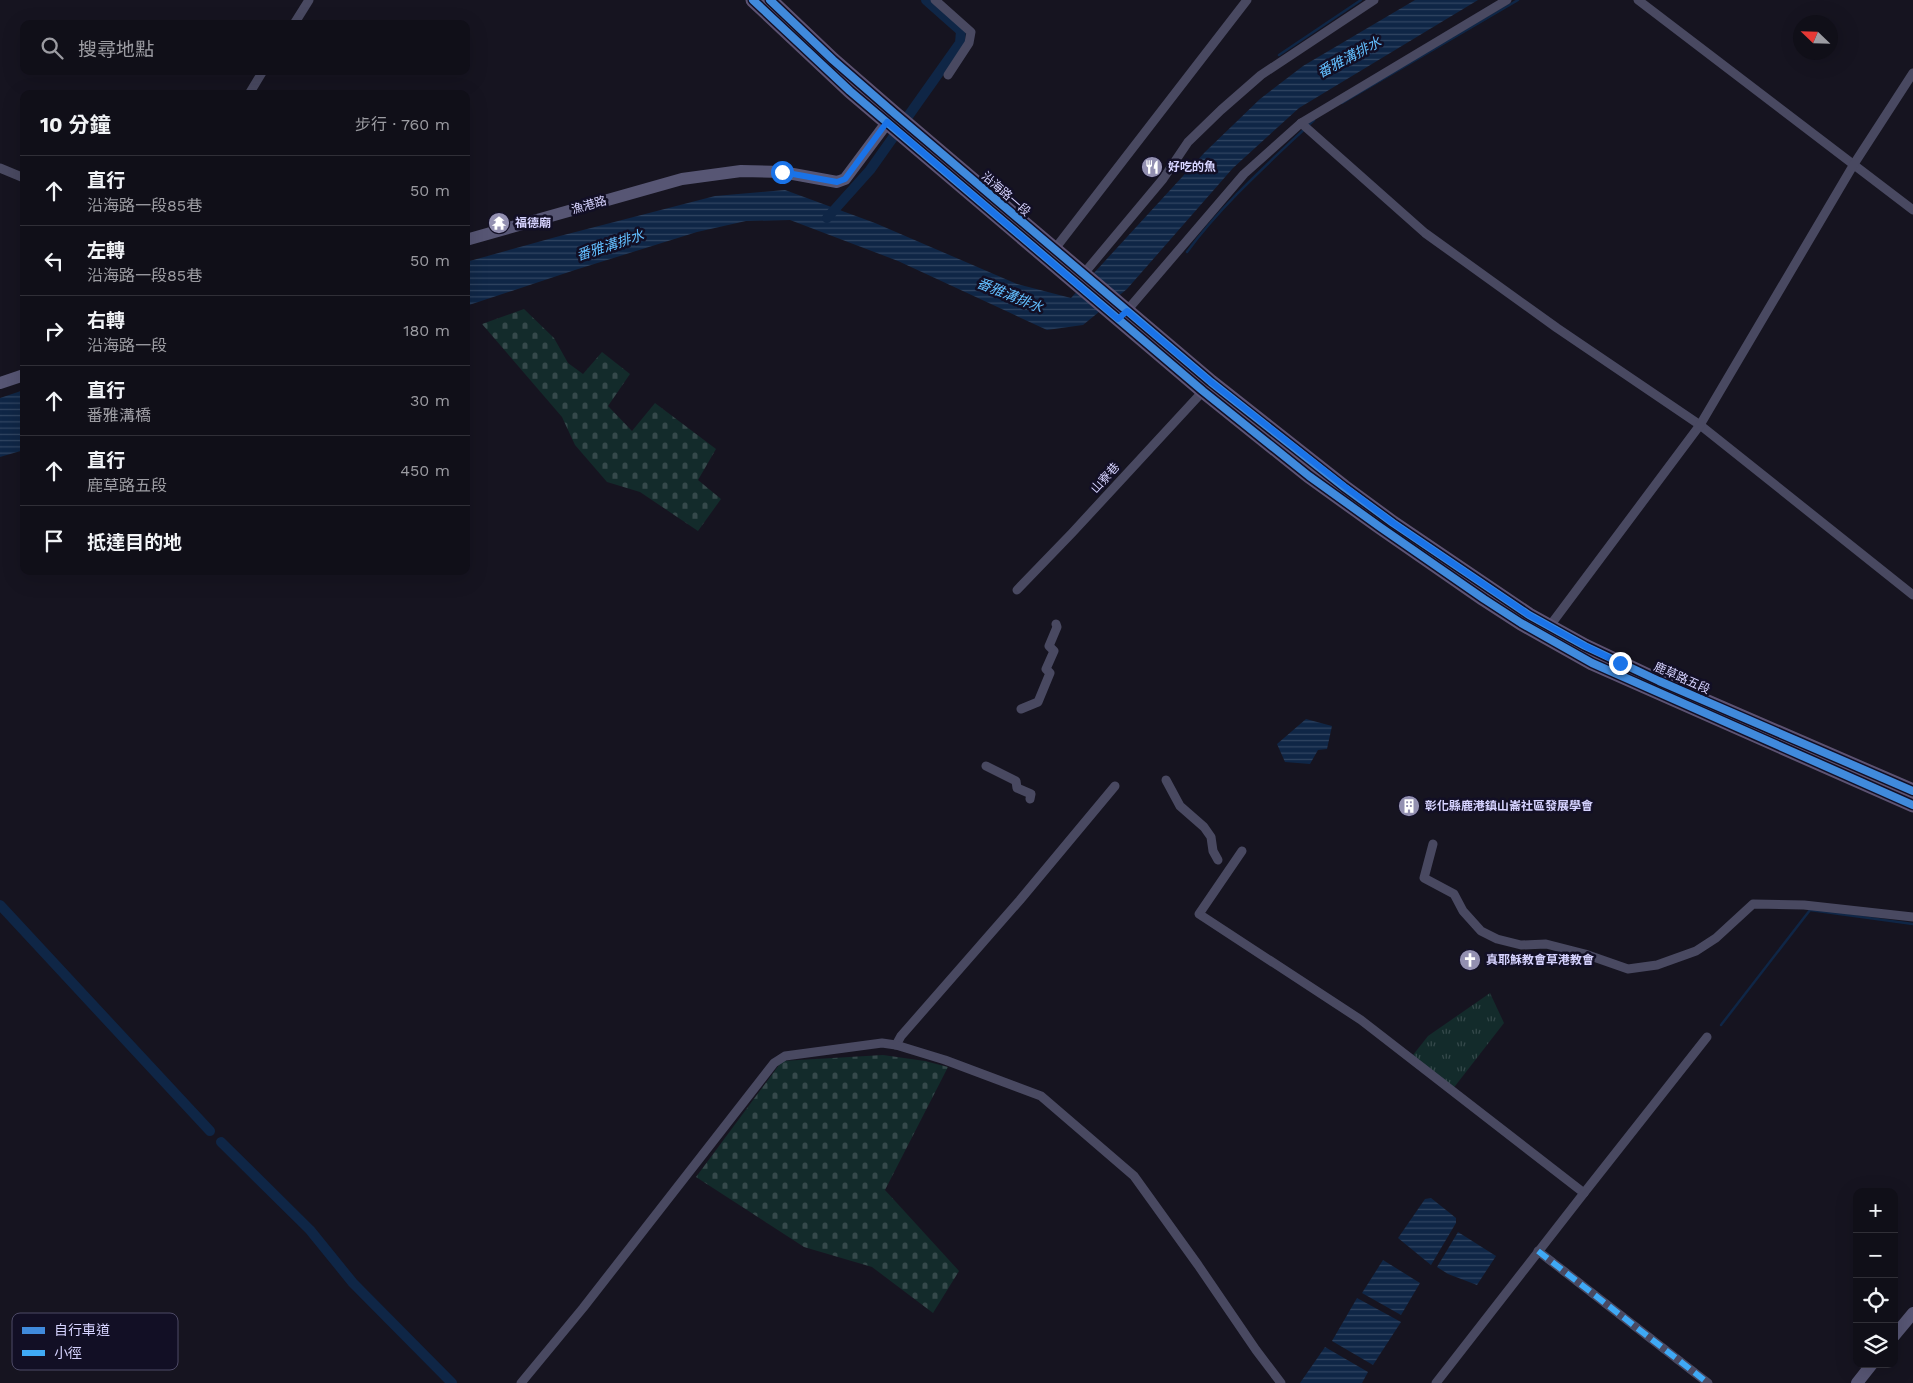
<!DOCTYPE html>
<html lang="zh-TW">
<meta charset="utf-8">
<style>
:root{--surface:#100f18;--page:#191821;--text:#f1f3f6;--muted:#9c9ca2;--line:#302f37}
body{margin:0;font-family:"Work Sans","Noto Sans TC",sans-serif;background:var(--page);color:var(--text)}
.controls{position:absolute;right:15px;bottom:15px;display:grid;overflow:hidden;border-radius:10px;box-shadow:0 5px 20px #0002}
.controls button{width:45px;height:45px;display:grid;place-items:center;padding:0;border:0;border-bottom:1px solid var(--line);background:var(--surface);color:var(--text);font:25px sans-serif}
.compass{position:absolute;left:1793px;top:15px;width:45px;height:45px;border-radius:50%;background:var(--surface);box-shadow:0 5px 20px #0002;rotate:293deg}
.stop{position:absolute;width:15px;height:15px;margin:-11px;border:4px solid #1a73e8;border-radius:50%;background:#fff}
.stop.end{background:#1a73e8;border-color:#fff;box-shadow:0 1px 5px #0008}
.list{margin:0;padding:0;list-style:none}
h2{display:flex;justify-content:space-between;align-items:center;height:65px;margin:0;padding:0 20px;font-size:21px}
h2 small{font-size:16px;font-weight:400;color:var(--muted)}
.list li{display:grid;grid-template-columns:32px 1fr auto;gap:15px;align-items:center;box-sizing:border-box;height:70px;padding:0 20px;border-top:1px solid var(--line)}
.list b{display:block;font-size:19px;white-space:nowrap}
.list p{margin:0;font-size:16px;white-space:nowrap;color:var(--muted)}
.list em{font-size:16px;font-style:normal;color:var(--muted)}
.icon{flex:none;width:28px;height:28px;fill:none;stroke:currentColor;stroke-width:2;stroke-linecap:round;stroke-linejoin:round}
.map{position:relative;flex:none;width:1913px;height:1383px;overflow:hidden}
.search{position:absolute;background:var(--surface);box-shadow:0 5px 20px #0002;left:20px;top:20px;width:450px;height:55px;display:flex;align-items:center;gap:12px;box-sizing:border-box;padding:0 18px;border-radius:10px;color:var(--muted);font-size:19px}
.panel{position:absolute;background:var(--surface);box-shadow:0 5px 20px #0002;left:20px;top:90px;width:450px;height:485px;border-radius:10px}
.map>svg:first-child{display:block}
</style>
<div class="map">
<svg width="1913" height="1383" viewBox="0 0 1913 1383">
<defs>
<pattern id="grass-tufts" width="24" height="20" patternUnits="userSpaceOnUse" patternTransform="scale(1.25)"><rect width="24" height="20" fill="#132b2b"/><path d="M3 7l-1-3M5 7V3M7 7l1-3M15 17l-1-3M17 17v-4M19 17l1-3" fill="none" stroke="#35494b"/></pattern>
<pattern id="cemetery-stones" width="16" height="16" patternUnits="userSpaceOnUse" patternTransform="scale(1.25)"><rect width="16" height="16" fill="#132b2b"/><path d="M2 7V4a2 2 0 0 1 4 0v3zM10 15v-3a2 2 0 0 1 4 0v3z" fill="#35494b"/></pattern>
<pattern id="water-rules" width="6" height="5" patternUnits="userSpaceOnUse" patternTransform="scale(1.25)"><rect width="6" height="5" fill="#0f2646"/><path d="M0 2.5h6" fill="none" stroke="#314562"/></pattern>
</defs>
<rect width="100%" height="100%" fill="#161420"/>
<!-- grass -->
<path fill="url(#grass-tufts)" d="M1490,993L1504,1023L1452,1090L1413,1055L1428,1036Z"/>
<!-- cemetery -->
<g fill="url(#cemetery-stones)">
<path d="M524,309L554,338L568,363L583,374L602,352L630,374L608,406L632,431L655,403L716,449L698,480L721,499L698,531L640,492L607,482L575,445L562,417L482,324Z"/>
<path d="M883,1055L925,1061L948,1067L885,1190L959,1271L933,1313L872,1267L804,1247L696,1177L782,1061Z"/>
</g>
<!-- water -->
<g fill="url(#water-rules)">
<path d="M1415,0H1478L1299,108L1233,168L1127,289L1083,325L1047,330L898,261L790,220L746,221L697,232L575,270L466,306V262L556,237L715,196L785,190L875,223L1017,284L1071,298L1205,152L1260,99L1303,66Z"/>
<path d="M24,390V450L0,457V398Z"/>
<path d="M1306,719L1332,726L1327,749L1318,750L1310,764L1285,762L1277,744Z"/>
<path d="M1431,1198L1456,1218V1223L1431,1265L1398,1238L1425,1199Z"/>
<path d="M1458,1232L1496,1256L1477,1285L1448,1274L1437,1267Z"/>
<path d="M1383,1260L1420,1283L1401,1315L1362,1293Z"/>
<path d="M1357,1298L1401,1322L1373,1365L1332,1341Z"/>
<path d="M1325,1347L1368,1372L1362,1383H1300Z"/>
</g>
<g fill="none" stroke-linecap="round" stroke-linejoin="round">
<!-- stream -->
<g stroke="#0f2646" stroke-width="2.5">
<path d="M1279,55L1361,0"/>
<path d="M1342,103L1518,0"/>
<path d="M1187,252C1222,204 1271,161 1314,120"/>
<path d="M1721,1025L1810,910L1913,924"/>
</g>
<!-- canal -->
<g stroke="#0f2646" stroke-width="10">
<path d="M827,218L870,170L960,43L961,31L926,0"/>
<path d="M0,905L210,1131"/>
<path d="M221,1142L310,1230L353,1283L452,1383"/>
</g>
<!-- street -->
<g stroke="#494961" stroke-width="9">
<path d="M935,0L971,32L969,43L948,75"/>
<path d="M1638,0L1913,210"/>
<path d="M294,24L309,0"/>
<path d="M249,94L263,71"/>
<path d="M1301,123L1425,233L1557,328L1700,425L1913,595"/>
<path d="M0,168L24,178"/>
<path d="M1054,250L1247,0"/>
<path d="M1081,277L1163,179L1188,142L1221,110L1261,75L1374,0"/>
<path d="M1124,314L1244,174L1301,123L1507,0"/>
<path d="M1017,590L1072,533L1206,388"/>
<path d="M1549,627L1700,425L1854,164L1913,73"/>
<path d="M1021,709L1038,702L1050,673L1046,669L1054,651L1049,646L1057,627L1056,624"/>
<path d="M986,766L1016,781L1017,788L1031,794L1030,799"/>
<path d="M1166,780L1180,806L1204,827L1211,837L1213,851L1218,860"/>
<path d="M1433,844L1424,878L1454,894L1463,911L1481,931L1497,939L1521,945L1546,944L1585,954L1628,969L1657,965L1696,951L1716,938L1753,904L1804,905L1913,917"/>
<path d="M1242,851L1199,914L1361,1020L1584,1193"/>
<path d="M896,1045L901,1036L1020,900L1115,786"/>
<path d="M1538,1251L1708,1383"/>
<path d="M521,1383L583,1308L774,1063L785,1056L882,1043L896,1045L945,1060L1041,1096L1134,1176L1198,1265L1256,1350L1281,1383"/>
<path d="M1436,1383L1584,1193L1707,1037"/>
</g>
<!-- secondary -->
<g stroke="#575674" stroke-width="12">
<path d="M466,240L682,179L741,171L782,172L837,182L845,179L892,116"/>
<path d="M0,383L24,375"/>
<path d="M1894,1336L1913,1313"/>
<path d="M1857,1383L1872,1364"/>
</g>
<!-- primary -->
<g stroke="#5d5372" stroke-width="15">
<path d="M753,0L850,91L1203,391L1309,476L1380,527L1484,599L1521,623L1592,663L1913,805"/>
<path d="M770,0L833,60L894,113L1211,382L1344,487L1393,523L1529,615L1585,646L1659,681L1913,791"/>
</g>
<!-- quiet -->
<path stroke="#3fa9f5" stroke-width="6" stroke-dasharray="12 6" stroke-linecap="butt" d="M1538,1251L1708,1383"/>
<!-- cycleway casing -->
<g stroke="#120f25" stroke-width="11">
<g id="cycleway">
<path d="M753,0L850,91L1203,391L1309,476L1380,527L1484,599L1521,623L1592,663L1913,805"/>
<path d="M770,0L833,60L894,113L1211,382L1344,487L1393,523L1529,615L1585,646L1659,681L1913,791"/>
</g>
</g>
<!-- cycleway -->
<use href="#cycleway" stroke="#408adc" stroke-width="8"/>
</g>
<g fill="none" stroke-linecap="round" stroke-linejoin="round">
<!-- route -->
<path stroke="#1a73e8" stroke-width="6" d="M782,172L837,182L845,179L887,122L1118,319L1127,311L1211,382L1344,486L1393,523L1529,615L1585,646L1620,663"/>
</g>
<!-- icons -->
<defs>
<g id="restaurant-disc" transform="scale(1.125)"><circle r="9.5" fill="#9390b1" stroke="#120f25"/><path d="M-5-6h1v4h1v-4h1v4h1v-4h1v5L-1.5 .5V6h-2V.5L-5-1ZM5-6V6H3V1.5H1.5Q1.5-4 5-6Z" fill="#fff"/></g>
<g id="temple-disc" transform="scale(1.125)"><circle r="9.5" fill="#9390b1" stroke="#120f25"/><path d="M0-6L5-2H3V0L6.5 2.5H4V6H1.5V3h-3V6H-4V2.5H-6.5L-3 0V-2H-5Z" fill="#fff"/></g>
<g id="building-disc" transform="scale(1.125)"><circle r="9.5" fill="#9390b1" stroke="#120f25"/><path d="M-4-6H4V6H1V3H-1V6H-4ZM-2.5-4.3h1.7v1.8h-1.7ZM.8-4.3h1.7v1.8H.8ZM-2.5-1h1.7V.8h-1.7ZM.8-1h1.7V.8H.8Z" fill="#fff"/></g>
<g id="church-disc" transform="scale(1.125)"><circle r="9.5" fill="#9390b1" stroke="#120f25"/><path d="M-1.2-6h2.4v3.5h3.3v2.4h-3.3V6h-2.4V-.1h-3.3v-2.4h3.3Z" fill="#fff"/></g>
</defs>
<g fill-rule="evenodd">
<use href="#restaurant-disc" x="1152" y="167"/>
<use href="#temple-disc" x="499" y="223"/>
<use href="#building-disc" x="1409" y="806"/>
<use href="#church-disc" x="1470" y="960"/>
</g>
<g text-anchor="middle" stroke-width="5" stroke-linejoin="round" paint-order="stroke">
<!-- poi labels -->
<g font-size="12" font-weight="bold" fill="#d6d3ff" stroke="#120f25" text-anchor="start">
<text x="1168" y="171">好吃的魚</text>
<text x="515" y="227">福德廟</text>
<text x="1425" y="810">彰化縣鹿港鎮山崙社區發展學會</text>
<text x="1486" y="964">真耶穌教會草港教會</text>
</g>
<!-- street labels -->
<g font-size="12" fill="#d6d3ff" stroke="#120f25">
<text transform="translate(1006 194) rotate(41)" y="4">沿海路一段</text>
<text transform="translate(589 205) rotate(-16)" y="4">漁港路</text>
<text transform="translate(1105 478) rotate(-48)" y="4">山寮巷</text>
<text transform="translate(1682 678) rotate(24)" y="4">鹿草路五段</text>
</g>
<!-- water labels -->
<g font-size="14" font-style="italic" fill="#62befe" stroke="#120f25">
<text transform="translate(1349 57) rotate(-28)" y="5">番雅溝排水</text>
<text transform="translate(610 245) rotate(-18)" y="5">番雅溝排水</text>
<text transform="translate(1010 295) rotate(22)" y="5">番雅溝排水</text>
</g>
</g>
<!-- legend -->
<rect x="12" y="1313" width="166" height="57" rx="8" fill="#120f25" stroke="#4d4a66" stroke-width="1"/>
<rect x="22" y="1327" width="23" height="7" fill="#408adc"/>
<rect x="22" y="1350" width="23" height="6" fill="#3fa9f5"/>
<g font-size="14" fill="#d6d3ff">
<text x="54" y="1335">自行車道</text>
<text x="54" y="1358">小徑</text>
</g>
</svg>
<div class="controls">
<button>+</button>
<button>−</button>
<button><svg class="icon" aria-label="locate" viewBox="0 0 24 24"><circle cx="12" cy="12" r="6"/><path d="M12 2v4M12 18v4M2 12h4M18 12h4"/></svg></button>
<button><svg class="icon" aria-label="layers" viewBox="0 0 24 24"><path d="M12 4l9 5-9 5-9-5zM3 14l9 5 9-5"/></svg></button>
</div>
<svg class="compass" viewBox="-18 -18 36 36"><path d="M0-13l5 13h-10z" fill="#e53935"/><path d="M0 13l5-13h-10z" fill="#9c9ca2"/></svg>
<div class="stop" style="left:782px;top:172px"></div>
<div class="stop end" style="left:1620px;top:663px"></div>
<div class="search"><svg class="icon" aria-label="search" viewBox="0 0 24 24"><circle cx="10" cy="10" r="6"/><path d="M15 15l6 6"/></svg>搜尋地點</div>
<section class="panel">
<h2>10 分鐘<small>步行 · 760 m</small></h2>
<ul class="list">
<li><svg class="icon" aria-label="ahead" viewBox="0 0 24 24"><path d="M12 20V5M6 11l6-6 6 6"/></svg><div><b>直行</b><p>沿海路一段85巷</p></div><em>50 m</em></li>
<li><svg class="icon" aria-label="left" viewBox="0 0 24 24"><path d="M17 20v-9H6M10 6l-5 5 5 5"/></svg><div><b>左轉</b><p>沿海路一段85巷</p></div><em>50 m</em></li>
<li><svg class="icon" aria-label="right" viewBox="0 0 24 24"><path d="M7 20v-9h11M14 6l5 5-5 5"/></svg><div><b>右轉</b><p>沿海路一段</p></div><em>180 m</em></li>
<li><svg class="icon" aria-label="ahead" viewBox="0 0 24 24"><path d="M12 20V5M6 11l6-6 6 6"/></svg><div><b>直行</b><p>番雅溝橋</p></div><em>30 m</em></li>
<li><svg class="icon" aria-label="ahead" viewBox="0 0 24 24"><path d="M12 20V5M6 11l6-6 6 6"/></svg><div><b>直行</b><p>鹿草路五段</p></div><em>450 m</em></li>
<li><svg class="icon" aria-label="arrive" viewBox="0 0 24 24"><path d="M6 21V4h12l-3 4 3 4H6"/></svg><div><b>抵達目的地</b></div></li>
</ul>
</section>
</div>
